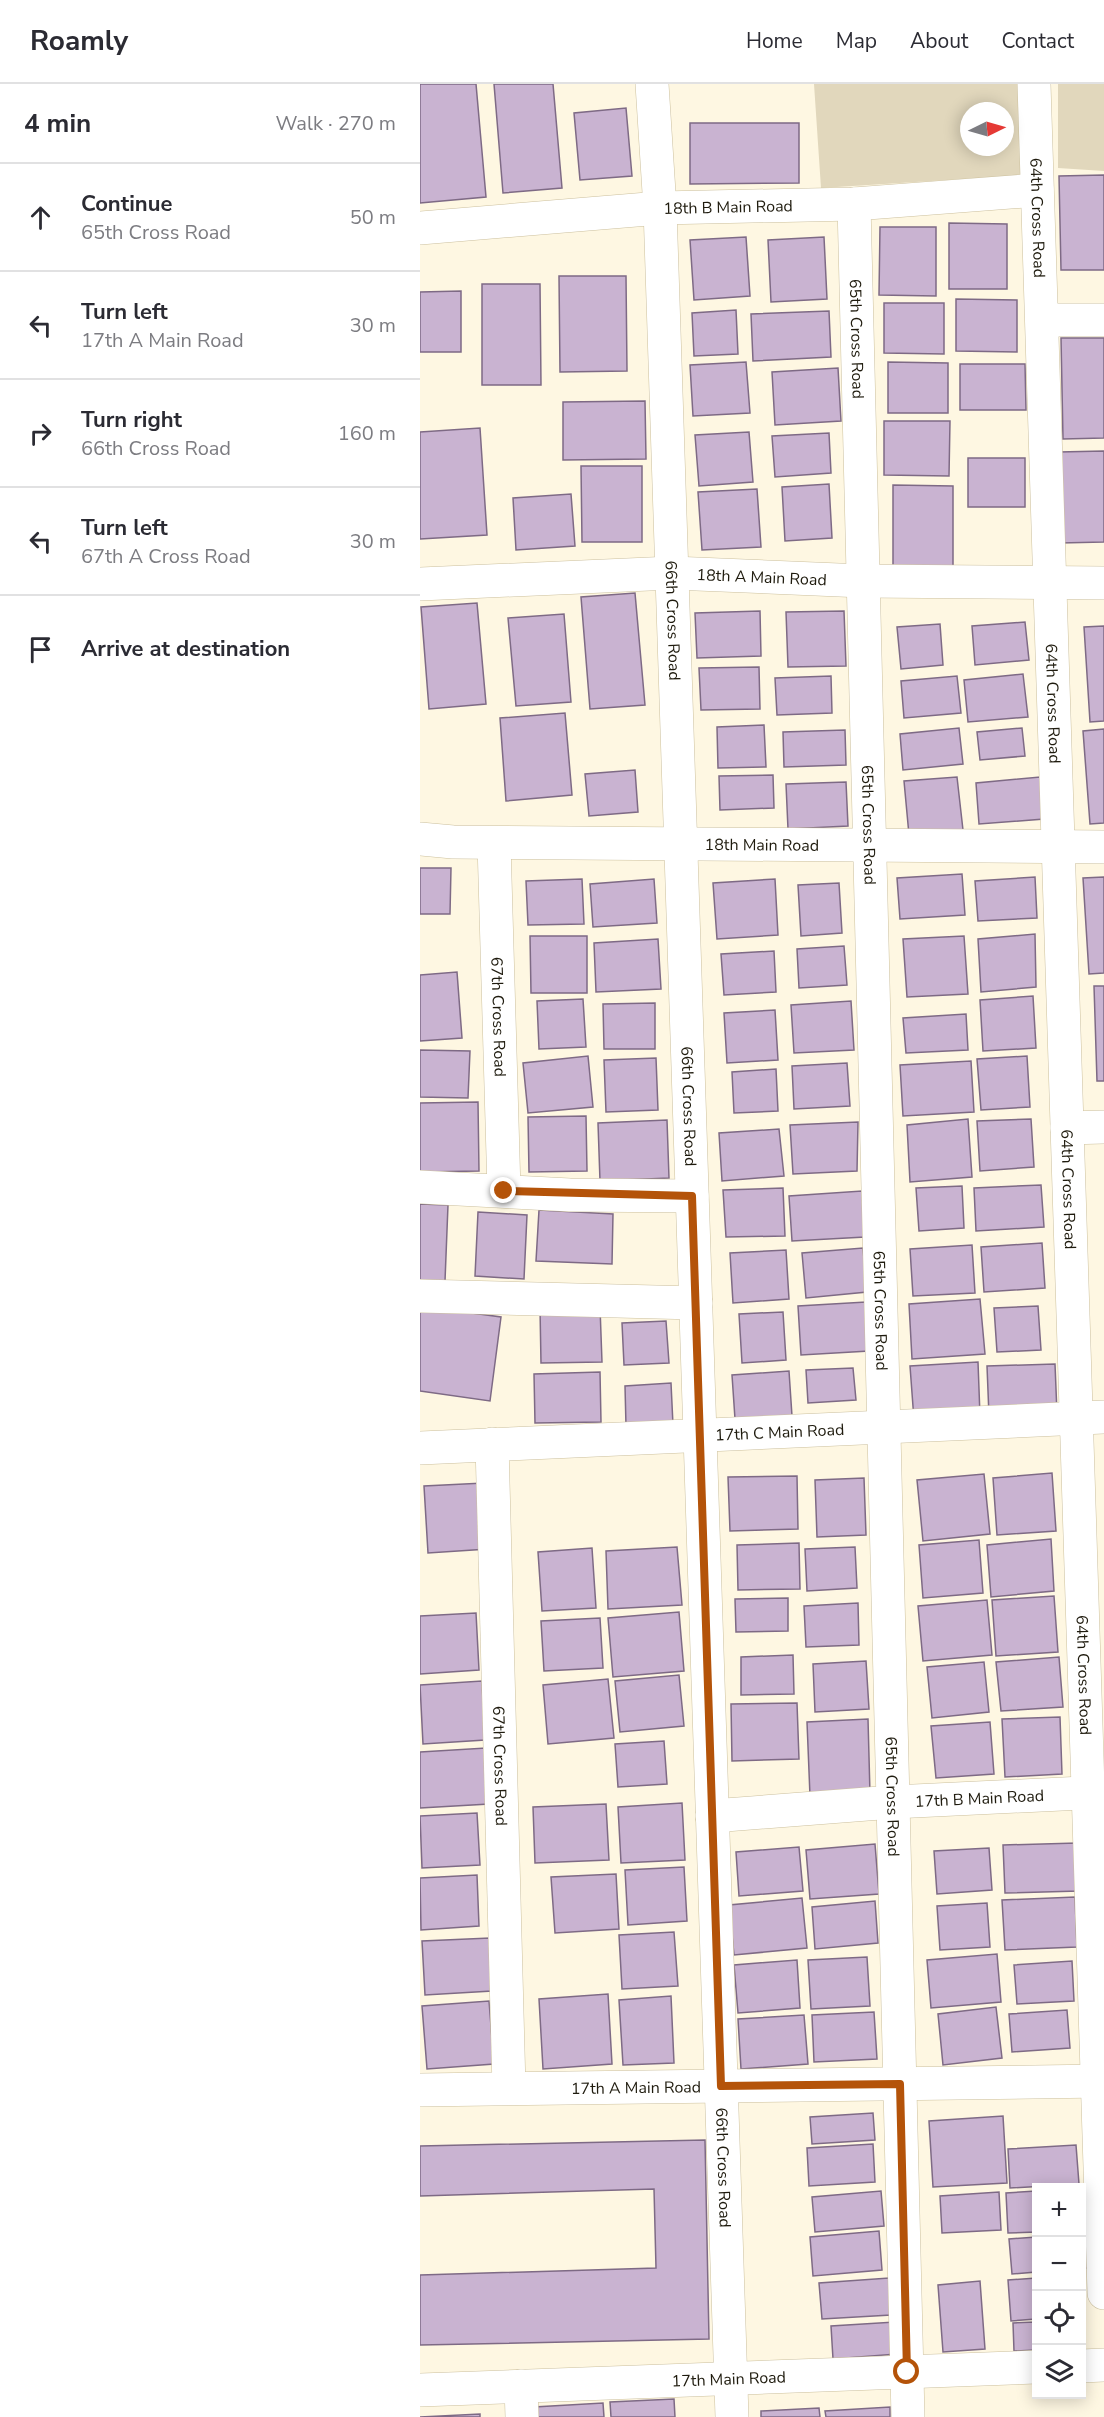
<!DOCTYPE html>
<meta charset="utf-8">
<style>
:root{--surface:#fff;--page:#f7f7f7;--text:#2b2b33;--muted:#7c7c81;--line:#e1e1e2}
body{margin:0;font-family:"Nunito Sans",sans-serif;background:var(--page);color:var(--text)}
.controls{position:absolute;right:18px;bottom:18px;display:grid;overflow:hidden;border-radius:0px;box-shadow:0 3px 15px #0003}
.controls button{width:54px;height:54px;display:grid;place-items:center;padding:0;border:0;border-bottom:2px solid var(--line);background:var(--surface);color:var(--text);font:30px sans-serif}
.compass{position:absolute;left:540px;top:18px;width:54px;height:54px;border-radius:50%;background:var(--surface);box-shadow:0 3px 15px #0003;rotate:85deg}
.stop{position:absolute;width:18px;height:18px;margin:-14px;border:4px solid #b45309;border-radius:50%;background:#fff}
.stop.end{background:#b45309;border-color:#fff;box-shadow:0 2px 6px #0008}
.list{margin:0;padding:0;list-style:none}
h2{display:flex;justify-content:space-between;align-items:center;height:78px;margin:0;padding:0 24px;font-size:26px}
h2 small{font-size:20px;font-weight:400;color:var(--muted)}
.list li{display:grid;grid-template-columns:39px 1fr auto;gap:18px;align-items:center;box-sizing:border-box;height:108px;padding:0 24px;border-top:2px solid var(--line)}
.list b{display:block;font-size:22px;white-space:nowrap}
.list p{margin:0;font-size:20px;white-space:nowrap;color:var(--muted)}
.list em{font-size:20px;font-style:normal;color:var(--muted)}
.icon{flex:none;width:33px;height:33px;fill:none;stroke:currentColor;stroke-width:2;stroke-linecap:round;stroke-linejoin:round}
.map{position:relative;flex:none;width:684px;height:2333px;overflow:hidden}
header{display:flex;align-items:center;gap:36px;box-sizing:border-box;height:84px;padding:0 30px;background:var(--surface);border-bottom:2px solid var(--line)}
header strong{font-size:28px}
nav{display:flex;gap:33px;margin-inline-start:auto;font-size:21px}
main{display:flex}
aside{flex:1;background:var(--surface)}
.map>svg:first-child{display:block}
</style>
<header>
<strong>Roamly</strong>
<nav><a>Home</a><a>Map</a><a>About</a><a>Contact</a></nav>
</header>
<main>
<aside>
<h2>4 min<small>Walk · 270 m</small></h2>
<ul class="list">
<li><svg class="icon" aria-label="ahead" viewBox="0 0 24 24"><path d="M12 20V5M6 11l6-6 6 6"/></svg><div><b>Continue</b><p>65th Cross Road</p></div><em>50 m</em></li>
<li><svg class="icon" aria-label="left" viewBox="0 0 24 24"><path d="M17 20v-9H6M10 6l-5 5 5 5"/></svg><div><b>Turn left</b><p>17th A Main Road</p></div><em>30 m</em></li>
<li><svg class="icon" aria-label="right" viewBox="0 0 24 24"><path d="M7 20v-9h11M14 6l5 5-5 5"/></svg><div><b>Turn right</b><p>66th Cross Road</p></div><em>160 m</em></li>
<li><svg class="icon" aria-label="left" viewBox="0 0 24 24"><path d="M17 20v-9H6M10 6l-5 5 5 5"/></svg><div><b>Turn left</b><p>67th A Cross Road</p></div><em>30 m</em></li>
<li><svg class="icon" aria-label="arrive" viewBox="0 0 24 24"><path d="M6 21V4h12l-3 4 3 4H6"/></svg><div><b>Arrive at destination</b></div></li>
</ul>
</aside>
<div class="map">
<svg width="684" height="2333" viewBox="0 0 684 2333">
<rect width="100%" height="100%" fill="#fef7e2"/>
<!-- green -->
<g fill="#e1d7bc" fill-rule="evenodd">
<path d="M394,0H600L606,91L401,104ZM549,27H585V63H549Z"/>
<path d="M638,0H684V87L638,84Z"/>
</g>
<!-- building -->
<g fill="#c9b3d1" stroke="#7e6a85" stroke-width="1.5">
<path d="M0,0H56L66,113L0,119Z"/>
<path d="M74,0H133L142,104L83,109Z"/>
<path d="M206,24L212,92L160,96L154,29Z"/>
<path d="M270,39H379V99L270,100Z"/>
<path d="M684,91V186H641L639,92Z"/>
<path d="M529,139L587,140V205H529Z"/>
<path d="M460,143H516V212L459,211Z"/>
<path d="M326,153L330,212L274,216L270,156Z"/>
<path d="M404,153L407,215L351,218L348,156Z"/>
<path d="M139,192H206L207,287L140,288Z"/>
<path d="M62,200H120L121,301H62Z"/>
<path d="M41,207V268H0V208Z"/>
<path d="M536,215L597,216V268L536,267Z"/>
<path d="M464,219H524V270L464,269Z"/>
<path d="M316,226L318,270L274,272L272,229Z"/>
<path d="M409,227L411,273L333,277L331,230Z"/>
<path d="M641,254H684V354L643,355Z"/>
<path d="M326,278L330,329L273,332L270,281Z"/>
<path d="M468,278L528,279V329H468Z"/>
<path d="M540,280H605L606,326H540Z"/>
<path d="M418,284L421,337L355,341L352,288Z"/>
<path d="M225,317L226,375L143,376V318Z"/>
<path d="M464,337H530L529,392L464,391Z"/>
<path d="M60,344L67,451L0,455V348Z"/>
<path d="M329,348L333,398L279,402L275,351Z"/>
<path d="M409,349L411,389L355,393L352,352Z"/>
<path d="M684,367V458L640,459L639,368Z"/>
<rect x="548" y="374" width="57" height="49"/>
<path d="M161,382H222V458H162Z"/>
<path d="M409,400L412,454L365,457L362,403Z"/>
<path d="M473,401L533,402V487H473Z"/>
<path d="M337,405L341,463L282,466L278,408Z"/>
<path d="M151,410L155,462L96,466L93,414Z"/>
<path d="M215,509L225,621L170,625L161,513Z"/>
<path d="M57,519L66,620L9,625L1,523Z"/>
<path d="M340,527L341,572L277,574L275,529Z"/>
<path d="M424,527L426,582L368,583L366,528Z"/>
<path d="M144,530L151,618L96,622L88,534Z"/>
<path d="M605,538L609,576L555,581L552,542Z"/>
<path d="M520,540L523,581L481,585L477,543Z"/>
<path d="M684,542V637L670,638L664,543Z"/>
<path d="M339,583L340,625L281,626L279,584Z"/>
<path d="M603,590L608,633L548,638L544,596Z"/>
<path d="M411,592L412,629L357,631L355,594Z"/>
<path d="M537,592L541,629L484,634L481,597Z"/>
<path d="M145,629L152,711L86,717L80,634Z"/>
<path d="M344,641L346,683L298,684L297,643Z"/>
<path d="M539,644L543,680L483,686L480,650Z"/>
<path d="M602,644L605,672L560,676L557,648Z"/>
<path d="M684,645V739L670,740L663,647Z"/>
<path d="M425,646L426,681L364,683L363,648Z"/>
<path d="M215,686L218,728L169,732L165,690Z"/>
<path d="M353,691L354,724L300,726L299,692Z"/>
<path d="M537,693L543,746L489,751L484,697Z"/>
<path d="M620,693L624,735L559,740L556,699Z"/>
<path d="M426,698L428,742L368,745L366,700Z"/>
<path d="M0,784H31L30,830H0Z"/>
<path d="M542,790L545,831L480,835L477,794Z"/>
<path d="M615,793L617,834L558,837L555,797Z"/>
<path d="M684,793V889L669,890L663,794Z"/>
<path d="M162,795L164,840L108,841L106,797Z"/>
<path d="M234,795L237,839L173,843L170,800Z"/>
<path d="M355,795L358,851L297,855L293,799Z"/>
<path d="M419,799L422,849L381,852L378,801Z"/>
<path d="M615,850L616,903L561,908L558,855Z"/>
<path d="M110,852H167V909H111Z"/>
<path d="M544,852L548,910L487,913L483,855Z"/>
<path d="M238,855L241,905L176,908L174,859Z"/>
<path d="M424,862L427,901L379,904L377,865Z"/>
<path d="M354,867L356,908L304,911L301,870Z"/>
<path d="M37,888L42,954L0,957V891Z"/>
<path d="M674,902H684V997H677Z"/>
<path d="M613,912L616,964L563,967L560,916Z"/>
<path d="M163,915L166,963L119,965L117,917Z"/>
<path d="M431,917L434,966L374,969L371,921Z"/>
<path d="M235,919V965H184L183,920Z"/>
<path d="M355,926L358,976L307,979L304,929Z"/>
<path d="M546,930L548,966L486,969L483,934Z"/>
<path d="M0,966L50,967L48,1014L0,1013Z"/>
<path d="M168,972L173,1023L108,1029L103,979Z"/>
<path d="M607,972L610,1023L561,1026L557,975Z"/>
<path d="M236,974L238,1026L186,1028L184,976Z"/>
<path d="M551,977L554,1028L483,1032L480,981Z"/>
<path d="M427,979L430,1022L374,1025L372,982Z"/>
<path d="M356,985L358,1027L314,1029L312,988Z"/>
<path d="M58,1018L59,1087L0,1088V1019Z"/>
<path d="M166,1032L167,1087L109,1088L108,1033Z"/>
<path d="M548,1035L552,1093L490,1098L487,1041Z"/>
<path d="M611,1035L614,1083L560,1087L557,1037Z"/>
<path d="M247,1036L249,1094L180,1097L178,1039Z"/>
<path d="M438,1038L437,1087L373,1090L370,1041Z"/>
<path d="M359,1045L364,1092L302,1097L299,1049Z"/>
<path d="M621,1101L624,1143L556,1147L554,1104Z"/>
<path d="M542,1102L544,1144L499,1147L496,1104Z"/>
<path d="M363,1104L365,1152L306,1153L303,1106Z"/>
<path d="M442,1107L445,1153L372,1157L369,1112Z"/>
<path d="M0,1120L28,1121L25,1197L0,1196Z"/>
<path d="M119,1126L193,1130L192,1180L116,1177Z"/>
<path d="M58,1128L107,1131L104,1195L55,1192Z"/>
<path d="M622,1159L625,1204L564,1208L561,1163Z"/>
<path d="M552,1161L555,1209L493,1212L490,1165Z"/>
<path d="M443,1164L447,1208L386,1214L382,1169Z"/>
<path d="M366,1166L369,1215L313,1219L310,1169Z"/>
<path d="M560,1215L565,1270L492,1275L489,1220Z"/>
<path d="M446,1218L449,1267L381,1271L378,1222Z"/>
<path d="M0,1222L81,1233L70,1317L0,1307Z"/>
<path d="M618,1222L621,1266L577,1268L574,1224Z"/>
<path d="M180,1223L182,1278L121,1279L120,1224Z"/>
<path d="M363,1228L366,1276L322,1279L319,1230Z"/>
<path d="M246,1237L249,1279L204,1281L202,1239Z"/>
<path d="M558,1278L560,1332L494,1336L490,1282Z"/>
<path d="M635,1280L637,1330L569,1332L567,1282Z"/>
<path d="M433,1284L436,1316L388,1319L386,1286Z"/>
<path d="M369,1287L372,1332L315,1335L312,1291Z"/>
<path d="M180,1288L181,1338L115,1339L114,1290Z"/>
<path d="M251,1299L253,1341L206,1342L205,1302Z"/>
<path d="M632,1389L636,1447L577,1451L573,1394Z"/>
<path d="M564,1390L570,1450L503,1457L497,1396Z"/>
<path d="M377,1392L378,1445L310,1447L308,1393Z"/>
<path d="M444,1394L446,1451L397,1453L395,1396Z"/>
<path d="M64,1399L68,1465L8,1469L4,1402Z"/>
<path d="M631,1455L634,1507L571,1513L567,1461Z"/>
<path d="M559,1456L563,1509L503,1514L499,1461Z"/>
<path d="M379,1459L380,1505L318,1506L317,1461Z"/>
<path d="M257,1463L262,1521L188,1525L186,1467Z"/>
<path d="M435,1463L437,1504L387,1507L385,1465Z"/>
<path d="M172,1464L176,1524L122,1527L118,1468Z"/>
<path d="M634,1512L638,1568L576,1572L572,1516Z"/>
<path d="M368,1514V1547L316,1548L315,1515Z"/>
<path d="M567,1516L572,1571L503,1577L498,1522Z"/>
<path d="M438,1519L439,1561L386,1563L384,1522Z"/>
<path d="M259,1528L264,1587L193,1593L188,1534Z"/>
<path d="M56,1529L59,1586L0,1590V1532Z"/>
<path d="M180,1534L183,1584L124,1587L121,1537Z"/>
<path d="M373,1571L374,1610L321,1611V1573Z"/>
<path d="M639,1573L643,1623L581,1627L576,1578Z"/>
<path d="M446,1577L449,1625L395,1628L393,1580Z"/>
<path d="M564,1578L569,1628L512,1634L507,1583Z"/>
<path d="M259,1591L264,1642L200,1648L195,1597Z"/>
<path d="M188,1595L194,1654L128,1660L123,1601Z"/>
<path d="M62,1597L65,1656L3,1660L0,1601Z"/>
<path d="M377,1619L379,1675L312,1677L311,1620Z"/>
<path d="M640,1633L642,1690L585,1693L582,1635Z"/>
<path d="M448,1635L450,1710L390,1712L387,1638Z"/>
<path d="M570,1638L574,1690L516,1694L511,1642Z"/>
<path d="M244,1657L247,1700L198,1703L195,1660Z"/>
<path d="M66,1664L69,1720L0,1724V1668Z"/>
<path d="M262,1719L265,1776L201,1779L198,1723Z"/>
<path d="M186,1720L189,1776L115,1779L113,1723Z"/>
<path d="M57,1729L60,1781L2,1784L0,1732Z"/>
<path d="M657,1759L659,1807L585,1809L583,1761Z"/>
<path d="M455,1760L459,1810L390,1815L386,1766Z"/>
<path d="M379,1763L383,1807L319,1812L316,1768Z"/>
<path d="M569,1764L572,1806L517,1810L514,1767Z"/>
<path d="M264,1783L267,1837L208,1841L205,1786Z"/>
<path d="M196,1790L199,1845L135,1849L131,1793Z"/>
<path d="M57,1791L59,1842L1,1846L0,1794Z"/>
<path d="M655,1813L657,1863L585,1866L582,1816Z"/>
<path d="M382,1814L387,1864L314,1871L309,1821Z"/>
<path d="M455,1817L458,1859L395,1865L392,1823Z"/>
<path d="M567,1819L570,1863L520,1866L517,1822Z"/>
<path d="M254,1848L258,1902L202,1905L199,1851Z"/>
<path d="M70,1854L72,1907L5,1911L2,1857Z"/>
<path d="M577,1870L581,1918L511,1924L507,1876Z"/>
<path d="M447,1873L450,1922L391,1925L388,1876Z"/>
<path d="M377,1876L380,1924L318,1929L314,1881Z"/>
<path d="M652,1877L654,1917L597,1920L594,1881Z"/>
<path d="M188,1910L192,1980L123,1985L119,1915Z"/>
<path d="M251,1912L254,1979L203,1981L199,1916Z"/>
<path d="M69,1917L74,1980L7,1985L2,1922Z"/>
<path d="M576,1923L582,1974L523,1981L518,1930Z"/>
<path d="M647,1926L650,1964L592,1968L589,1930Z"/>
<path d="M454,1928L457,1975L394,1978L392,1931Z"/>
<path d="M384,1931L388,1980L321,1985L318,1935Z"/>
<path d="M453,2029L455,2056L392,2060L390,2033Z"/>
<path d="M583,2032L587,2099L513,2103L509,2037Z"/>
<path d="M285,2056L289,2255L0,2261V2191L236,2184L234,2105L0,2112V2062Z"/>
<path d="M453,2060L455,2098L389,2102L387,2064Z"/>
<path d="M656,2061L659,2100L590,2104L588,2065Z"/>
<path d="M662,2104H665L668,2145H662Z"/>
<path d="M461,2107L464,2142L395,2148L392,2113Z"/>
<path d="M616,2107V2148L588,2149L586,2109Z"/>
<path d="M579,2108L581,2146L522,2149L520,2112Z"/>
<path d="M459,2147L462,2186L393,2192L390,2153Z"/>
<path d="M667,2149L669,2184H662V2150Z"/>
<path d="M616,2153V2188L592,2190L589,2155Z"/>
<path d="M469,2194L471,2231L402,2235L399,2199Z"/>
<path d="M616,2194V2235L591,2237L588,2196Z"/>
<path d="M560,2197L565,2265L523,2268L518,2201Z"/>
<path d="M475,2238L477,2270L413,2275L411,2242Z"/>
<path d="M616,2238V2266L594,2267L593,2239Z"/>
<path d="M254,2315L255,2333H191L190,2318Z"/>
<path d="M183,2319L184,2333H114V2323Z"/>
<path d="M470,2323V2333H406L405,2327Z"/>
<path d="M399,2324L400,2333H341V2327Z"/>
<path d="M60,2330V2333H0Z"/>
</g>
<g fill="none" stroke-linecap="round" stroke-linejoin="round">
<!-- street casing -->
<g stroke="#ccc09e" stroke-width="34">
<g id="street">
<path id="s1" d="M232,0L240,124L312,2333"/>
<path id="s2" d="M614,0L684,2209"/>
<path id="s3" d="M434,120L488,2333"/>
<path id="s4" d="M0,144L240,124L434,120L617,106"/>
<path d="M622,236H684"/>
<path id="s5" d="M0,500L252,489L443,497L684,499"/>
<path id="s6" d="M0,755L33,758L684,763"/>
<path id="s7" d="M74,759L84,1107"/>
<path d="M647,1044L684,1043"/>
<path d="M0,1103L150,1111L272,1112"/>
<path d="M0,1212L276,1219"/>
<path id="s8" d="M72,1360L89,2004"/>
<path id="s9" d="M0,1364L684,1333"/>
<path id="s10" d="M292,1732L473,1718L684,1708"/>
<path id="s11" d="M0,2006L684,1997"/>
<path d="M662,2282L684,2281"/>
<path d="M101,2302L102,2333"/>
<path id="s12" d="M0,2306L616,2283"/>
</g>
</g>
<!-- street -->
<use href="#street" stroke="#fff" stroke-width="33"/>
</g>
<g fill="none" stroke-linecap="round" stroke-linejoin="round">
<!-- route -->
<path stroke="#b45309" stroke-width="8" d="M84,1107L272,1112L301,2002L480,2000L487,2288"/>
</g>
<g text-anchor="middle" stroke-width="5" stroke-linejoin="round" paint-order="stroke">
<!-- street labels -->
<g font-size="16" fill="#1f1b0e" stroke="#fff">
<text dy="6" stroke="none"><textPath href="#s4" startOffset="309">18th B Main Road</textPath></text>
<text dy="6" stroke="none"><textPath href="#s2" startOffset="134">64th Cross Road</textPath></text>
<text dy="6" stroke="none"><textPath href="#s3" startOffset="135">65th Cross Road</textPath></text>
<text dy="6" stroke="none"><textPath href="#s5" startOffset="342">18th A Main Road</textPath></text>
<text dy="6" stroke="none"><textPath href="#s1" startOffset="537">66th Cross Road</textPath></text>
<text dy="6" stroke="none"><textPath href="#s2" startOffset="620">64th Cross Road</textPath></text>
<text dy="6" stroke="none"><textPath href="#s3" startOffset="621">65th Cross Road</textPath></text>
<text dy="6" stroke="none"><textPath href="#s6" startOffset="342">18th Main Road</textPath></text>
<text dy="6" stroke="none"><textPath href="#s7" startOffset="174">67th Cross Road</textPath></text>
<text dy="6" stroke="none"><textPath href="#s1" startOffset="1023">66th Cross Road</textPath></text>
<text dy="6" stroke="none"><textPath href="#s2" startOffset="1106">64th Cross Road</textPath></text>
<text dy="6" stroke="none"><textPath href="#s3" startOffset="1107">65th Cross Road</textPath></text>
<text dy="6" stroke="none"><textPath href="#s9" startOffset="360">17th C Main Road</textPath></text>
<text dy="6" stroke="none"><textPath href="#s2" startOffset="1592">64th Cross Road</textPath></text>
<text dy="6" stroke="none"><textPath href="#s8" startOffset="322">67th Cross Road</textPath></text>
<text dy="6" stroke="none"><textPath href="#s3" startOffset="1593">65th Cross Road</textPath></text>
<text dy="6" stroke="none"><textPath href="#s10" startOffset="268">17th B Main Road</textPath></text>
<text dy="6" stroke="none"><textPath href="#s11" startOffset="216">17th A Main Road</textPath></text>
<text dy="6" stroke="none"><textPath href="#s1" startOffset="2085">66th Cross Road</textPath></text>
<text dy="6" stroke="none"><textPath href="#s12" startOffset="309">17th Main Road</textPath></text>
</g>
</g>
</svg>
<div class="controls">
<button>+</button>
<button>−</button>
<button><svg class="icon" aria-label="locate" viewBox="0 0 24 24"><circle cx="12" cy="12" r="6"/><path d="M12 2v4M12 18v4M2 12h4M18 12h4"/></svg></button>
<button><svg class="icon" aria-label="layers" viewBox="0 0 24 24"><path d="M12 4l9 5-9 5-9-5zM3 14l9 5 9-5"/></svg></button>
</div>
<svg class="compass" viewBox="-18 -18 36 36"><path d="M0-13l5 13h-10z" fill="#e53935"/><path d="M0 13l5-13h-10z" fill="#7c7c81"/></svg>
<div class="stop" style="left:487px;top:2288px"></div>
<div class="stop end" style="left:84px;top:1107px"></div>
</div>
</main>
